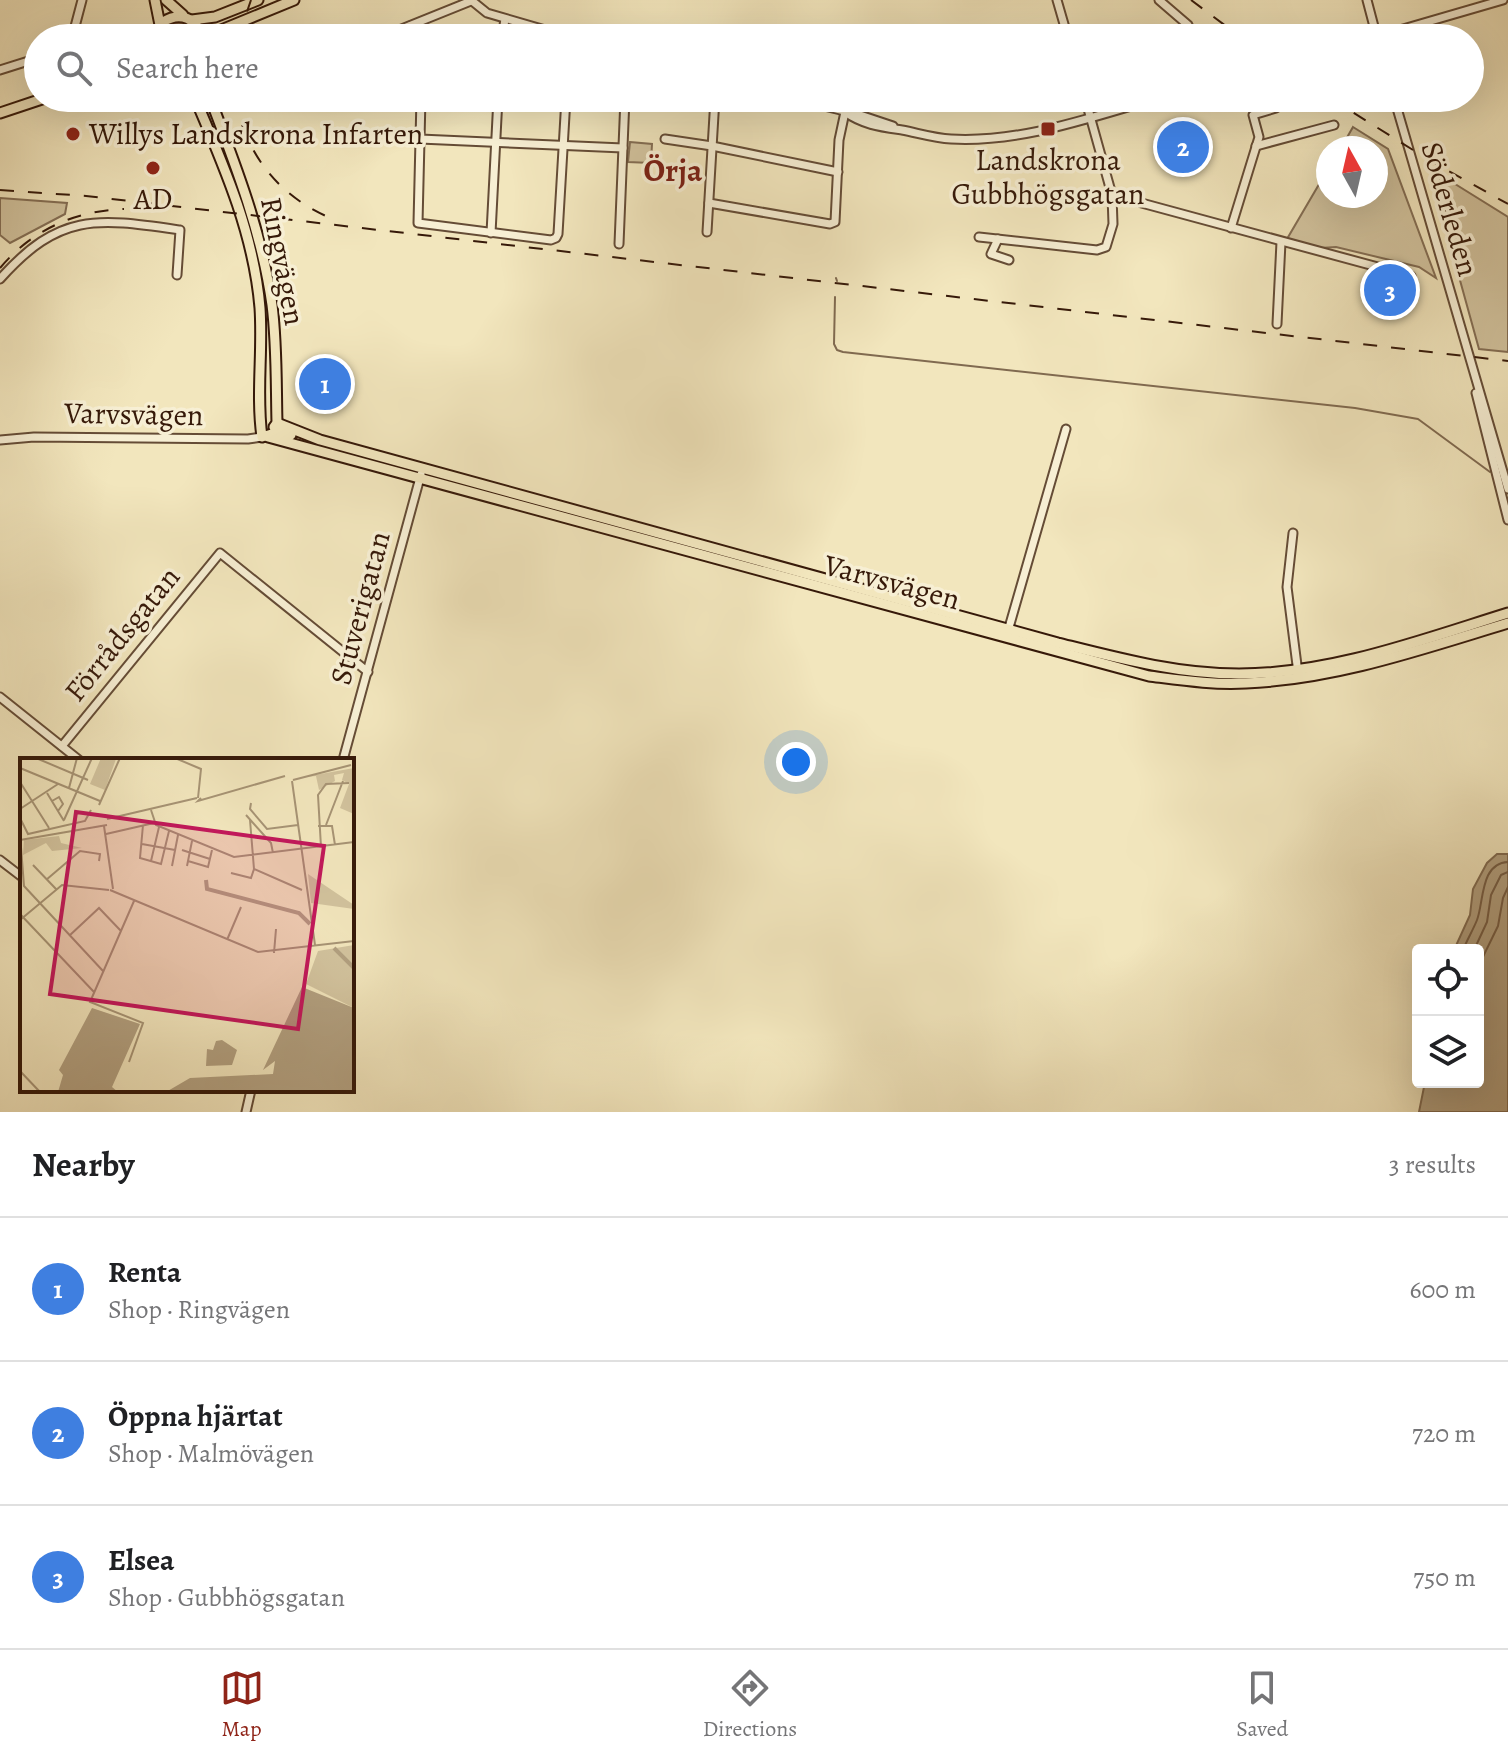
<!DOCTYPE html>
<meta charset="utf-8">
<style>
:root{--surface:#fff;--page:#f2f2f2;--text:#202124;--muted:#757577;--line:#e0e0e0;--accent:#8f2418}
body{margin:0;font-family:Alegreya,serif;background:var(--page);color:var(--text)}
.controls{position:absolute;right:24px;bottom:24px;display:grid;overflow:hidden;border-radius:8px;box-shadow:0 8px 32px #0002}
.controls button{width:72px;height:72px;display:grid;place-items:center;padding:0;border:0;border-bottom:2px solid var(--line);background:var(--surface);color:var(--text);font:40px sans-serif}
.compass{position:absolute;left:1316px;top:136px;width:72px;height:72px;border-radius:50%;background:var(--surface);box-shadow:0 8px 32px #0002;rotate:352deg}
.you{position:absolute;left:796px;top:762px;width:28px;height:28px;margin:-20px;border:6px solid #fff;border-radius:50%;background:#1a73e8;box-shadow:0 0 0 12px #1a73e833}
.badge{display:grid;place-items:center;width:52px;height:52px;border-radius:50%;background:var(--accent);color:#fff;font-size:26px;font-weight:700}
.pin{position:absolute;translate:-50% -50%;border:4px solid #fff;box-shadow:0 2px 8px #0006}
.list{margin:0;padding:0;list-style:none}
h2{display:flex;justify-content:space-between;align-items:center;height:104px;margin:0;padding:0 32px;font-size:34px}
h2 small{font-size:26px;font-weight:400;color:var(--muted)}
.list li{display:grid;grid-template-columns:52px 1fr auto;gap:24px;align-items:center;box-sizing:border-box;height:144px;padding:0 32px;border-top:2px solid var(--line)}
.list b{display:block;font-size:30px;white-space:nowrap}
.list p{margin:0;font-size:26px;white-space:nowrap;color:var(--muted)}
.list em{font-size:26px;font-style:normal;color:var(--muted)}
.icon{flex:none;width:44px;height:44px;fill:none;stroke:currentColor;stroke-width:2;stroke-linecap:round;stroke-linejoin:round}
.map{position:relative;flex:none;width:1508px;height:1112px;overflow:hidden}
.search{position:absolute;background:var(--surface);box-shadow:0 8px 32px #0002;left:24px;right:24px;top:24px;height:88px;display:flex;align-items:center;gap:20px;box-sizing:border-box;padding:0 28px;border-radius:44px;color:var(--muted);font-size:30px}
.sheet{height:536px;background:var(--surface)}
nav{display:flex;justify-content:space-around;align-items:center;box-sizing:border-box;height:112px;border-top:2px solid var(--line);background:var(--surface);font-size:22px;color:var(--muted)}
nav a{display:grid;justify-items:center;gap:4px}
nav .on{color:var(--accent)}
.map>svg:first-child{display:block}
</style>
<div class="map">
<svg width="1508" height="1112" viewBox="0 0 1508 1112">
<rect width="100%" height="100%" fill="#f2e6bd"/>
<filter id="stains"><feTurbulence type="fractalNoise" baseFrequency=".0025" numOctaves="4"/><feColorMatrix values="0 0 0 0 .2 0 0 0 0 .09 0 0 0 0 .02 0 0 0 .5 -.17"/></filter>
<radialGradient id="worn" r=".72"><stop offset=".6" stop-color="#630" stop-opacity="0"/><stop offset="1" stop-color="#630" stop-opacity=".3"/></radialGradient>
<!-- green -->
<g fill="#d2c39e" stroke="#846e54" stroke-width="2">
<path d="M178,23L189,26L196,38H162L168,27Z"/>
<path d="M1353,127L1388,149L1436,278L1419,267L1336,247L1320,248L1287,239L1328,169V196H1376V148H1341Z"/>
<path d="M630,142L652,144L651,163L628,162Z"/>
<path d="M1439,174L1508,217V352L1479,349L1458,273Z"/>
<path d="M0,198L67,203L65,214L10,243L0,235Z"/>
</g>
<!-- water -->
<path fill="#b2a080" stroke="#806a50" stroke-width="2" d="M1497,854H1508V1112H1419L1425,1082H1478V950H1454L1470,915L1473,889L1487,863Z"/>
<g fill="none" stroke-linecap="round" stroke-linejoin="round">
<!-- shore -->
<g stroke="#745c44" stroke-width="2">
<path d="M1463,950C1467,940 1473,930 1477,920C1484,902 1480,863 1508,862"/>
<path d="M1474,950L1487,922L1491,895L1501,875L1508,872"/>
<path d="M1478,967L1498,926L1503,898L1508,887"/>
</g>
<!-- stream -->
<g stroke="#806a50" stroke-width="2">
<path d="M836,278L837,281"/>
<path d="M835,297L834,344L837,350L843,352L1355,408L1418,419L1490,472"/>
</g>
<!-- minor casing -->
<g stroke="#654c36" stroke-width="11">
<g id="minor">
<path d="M471,0L487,13L573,38"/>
<path d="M1057,0L1068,38"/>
<path d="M1159,0L1188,25L1194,38"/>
<path d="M1367,0L1377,38"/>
<path d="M410,26L415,38"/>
<path d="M72,38L82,0"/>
<path d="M379,38L471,1"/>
<path d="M502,38L505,19"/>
<path d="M1372,38L1503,0"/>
<path d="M0,70L38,58"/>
<path d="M421,98L418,223L551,240L556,238L558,234L566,98"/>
<path d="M791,98L857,114L893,126"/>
<path d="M1085,98L1112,195L1411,276"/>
<path d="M1394,98L1508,489"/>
<path d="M199,109L225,98"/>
<path d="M845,112C863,125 881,127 902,130C918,133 934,138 951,139C1022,143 1091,117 1159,98"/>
<path d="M420,139L623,148"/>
<path d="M665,139L712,146L838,172"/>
<path d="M1256,146L1334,125"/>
<path d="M709,203L830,224L835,222L839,140L845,112"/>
<path d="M1231,228L1259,137L1253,115L1276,108"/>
<path d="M707,232L715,98"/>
<path d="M491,233L498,98"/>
<path d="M979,237L1097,250L1106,247L1113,224L1112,195"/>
<path d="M998,239L991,254L1009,260"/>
<path d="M619,244L625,98"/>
<path d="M0,279C60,212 96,218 180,230L177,275"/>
<path d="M1277,324L1281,242"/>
<path d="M1476,393L1508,520"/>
<path d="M0,440L34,437L248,439L262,437"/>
<path d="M1293,533L1287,587L1298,673"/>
<path d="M1008,631L1066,429"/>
<path d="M0,697L79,760"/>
<path d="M62,746L220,553L368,672"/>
<path d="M343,760L421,474"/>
<path d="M0,860L22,877"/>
<path d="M246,1112L251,1090"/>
</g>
</g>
<!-- major casing -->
<g stroke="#361909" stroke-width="13">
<g id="major">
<path d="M155,0L160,25"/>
<path d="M166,0L183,15"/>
<path d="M192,20L215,17L258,0"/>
<path d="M155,38L163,22C180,11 197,18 202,38"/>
<path d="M207,38L214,33L294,0"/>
<path d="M195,98C224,166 254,234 260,308C263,351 256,395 262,437L278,432L291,435"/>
<path d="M210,98C236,166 262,233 272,305C277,344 276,384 277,423L274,427"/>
<path d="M0,113L45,98"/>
<path d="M277,423L320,440L1058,643C1118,658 1177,674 1239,674C1331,674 1421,640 1508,613"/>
<path d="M268,437L1149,676C1181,680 1214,685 1246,683C1337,679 1422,649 1508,623"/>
</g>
</g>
<!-- minor -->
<use href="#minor" stroke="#f7efd4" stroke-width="7"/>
<!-- major -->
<use href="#major" stroke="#f2e6bd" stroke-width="9"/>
<!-- rail -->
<g stroke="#361909" stroke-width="2" stroke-dasharray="14 14" stroke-linecap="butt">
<path d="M1191,0L1242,38"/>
<path d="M238,38L251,0"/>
<path d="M235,98C245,154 280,198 333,219"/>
<path d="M1330,98L1429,160L1508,204"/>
<path d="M0,190L86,196L1508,361"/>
<path d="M0,268C32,230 74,211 124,209"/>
</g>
</g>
<!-- markers -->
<g fill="#8f2418" stroke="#f7efd4" stroke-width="3">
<rect x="1040" y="121" width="16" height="16" rx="4"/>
<circle cx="73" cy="134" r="8"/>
<circle cx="153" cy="168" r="8"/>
</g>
<g text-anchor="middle" stroke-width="7" stroke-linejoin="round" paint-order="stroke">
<!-- poi labels -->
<g font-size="30" fill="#361909" stroke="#f7efd4">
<text x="89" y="144" text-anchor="start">Willys Landskrona Infarten</text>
<text x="1048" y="170">Landskrona<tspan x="1048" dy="34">Gubbhögsgatan</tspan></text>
<text x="153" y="209">AD</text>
</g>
<!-- street labels -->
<g font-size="30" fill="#361909" stroke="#f7efd4">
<text transform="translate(1450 209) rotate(74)" y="10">Söderleden</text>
<text transform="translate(283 261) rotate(79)" y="10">Ringvägen</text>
<text transform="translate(134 414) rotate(1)" y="10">Varvsvägen</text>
<text transform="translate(892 582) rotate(15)" y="10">Varvsvägen</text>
<text transform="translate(360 608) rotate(-75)" y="10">Stuverigatan</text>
<text transform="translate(122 634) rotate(-51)" y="10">Förrådsgatan</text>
</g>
<!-- neighbourhood labels -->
<g font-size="32" font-weight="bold" fill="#7a1f14" stroke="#f7efd4">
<text x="673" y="181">Örja</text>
</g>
</g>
<!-- overview -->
<g transform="translate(20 758)">
<rect width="334" height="334" fill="#f2e6bd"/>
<path d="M81,0L96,1L85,32L70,26ZM334,10V56L320,50L329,26L322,22L324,15L314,17L315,23L299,32L296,18L284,19ZM39,78L41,85L62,90L32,93L26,85L3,97L4,82ZM288,116L334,147V151L291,145ZM334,187V250L286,226L298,193Z" fill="#d2c39e"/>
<path d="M282,229L334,250V334H146L170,320L253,316L255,303L243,312ZM72,250L120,266L92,329L98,334H38L43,317L39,312ZM202,282L217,292L212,307L186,308L187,291L193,292L196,283Z" fill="#b2a080"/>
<path fill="none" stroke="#b2a080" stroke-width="4" d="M186,122L187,131L279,155L290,166M314,190L334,210"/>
<path fill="none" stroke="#a79475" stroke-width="2" d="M16,0L68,22M155,0L181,11L178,40M0,10L80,43M273,22L331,7M272,23L295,187M0,24L29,70M49,30L57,0M27,35L44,63M181,40L178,43L265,18M32,43L39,39L43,46L38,53M231,45L230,51L247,71L278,67M79,47L100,0M0,51L38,26M131,52L136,67L214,99L334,84M226,57L251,85L253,95M0,60L8,76L65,63L71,52M87,61L177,40M44,62L72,0M230,62L234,111L282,132M123,67L120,100L141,106L149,73M306,67L323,23M84,68L93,131M298,68H312L315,87M86,76L134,65M0,82L87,67M122,86L155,92M1,89L4,128L83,213M301,89L298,37L306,26L329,25M162,92L190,101M131,103L139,69M168,103L188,109L192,92M13,107L36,131M152,108L158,77M167,108L172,83M211,115L231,120L234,111M26,122L60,93L80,96L79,103M90,132L238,194L334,183M0,156L74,234M0,162L42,127L89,132M49,178L79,150L101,173M207,182L221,149M254,195L256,171M109,304L123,265L70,244L114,143M0,313L20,334"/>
<path fill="#c2185b" fill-opacity="0.15" stroke="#c2185b" stroke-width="4" d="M56,54L304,88L278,271L30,236Z"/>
<rect width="334" height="334" fill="none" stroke="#361909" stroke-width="4"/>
</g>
<rect width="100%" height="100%" filter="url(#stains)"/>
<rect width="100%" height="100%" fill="url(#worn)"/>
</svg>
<div class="controls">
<button><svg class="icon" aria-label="locate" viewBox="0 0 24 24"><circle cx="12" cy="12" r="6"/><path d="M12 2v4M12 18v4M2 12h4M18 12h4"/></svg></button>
<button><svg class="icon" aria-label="layers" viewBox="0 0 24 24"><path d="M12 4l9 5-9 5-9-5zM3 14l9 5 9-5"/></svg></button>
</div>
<svg class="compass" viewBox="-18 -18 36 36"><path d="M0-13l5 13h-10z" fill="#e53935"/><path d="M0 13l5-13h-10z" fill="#757577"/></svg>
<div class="you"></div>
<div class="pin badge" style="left:325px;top:384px;background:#3f7fe0">1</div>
<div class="pin badge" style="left:1183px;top:147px;background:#3f7fe0">2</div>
<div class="pin badge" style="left:1390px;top:290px;background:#3f7fe0">3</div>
<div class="search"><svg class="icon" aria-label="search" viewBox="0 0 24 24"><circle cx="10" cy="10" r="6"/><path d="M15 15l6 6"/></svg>Search here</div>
</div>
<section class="sheet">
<h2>Nearby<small>3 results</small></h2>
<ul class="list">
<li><span class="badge" style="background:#3f7fe0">1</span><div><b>Renta</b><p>Shop · Ringvägen</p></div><em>600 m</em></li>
<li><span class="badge" style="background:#3f7fe0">2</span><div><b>Öppna hjärtat</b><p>Shop · Malmövägen</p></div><em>720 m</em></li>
<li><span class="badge" style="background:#3f7fe0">3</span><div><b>Elsea</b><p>Shop · Gubbhögsgatan</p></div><em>750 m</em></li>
</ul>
</section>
<nav>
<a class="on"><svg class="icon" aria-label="map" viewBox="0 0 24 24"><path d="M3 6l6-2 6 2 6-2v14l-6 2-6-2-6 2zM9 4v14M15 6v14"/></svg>Map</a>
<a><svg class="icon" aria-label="directions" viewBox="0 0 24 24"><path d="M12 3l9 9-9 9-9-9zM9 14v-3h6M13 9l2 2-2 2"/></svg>Directions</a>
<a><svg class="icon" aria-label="saved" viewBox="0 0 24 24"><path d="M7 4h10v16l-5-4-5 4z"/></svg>Saved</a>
</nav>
